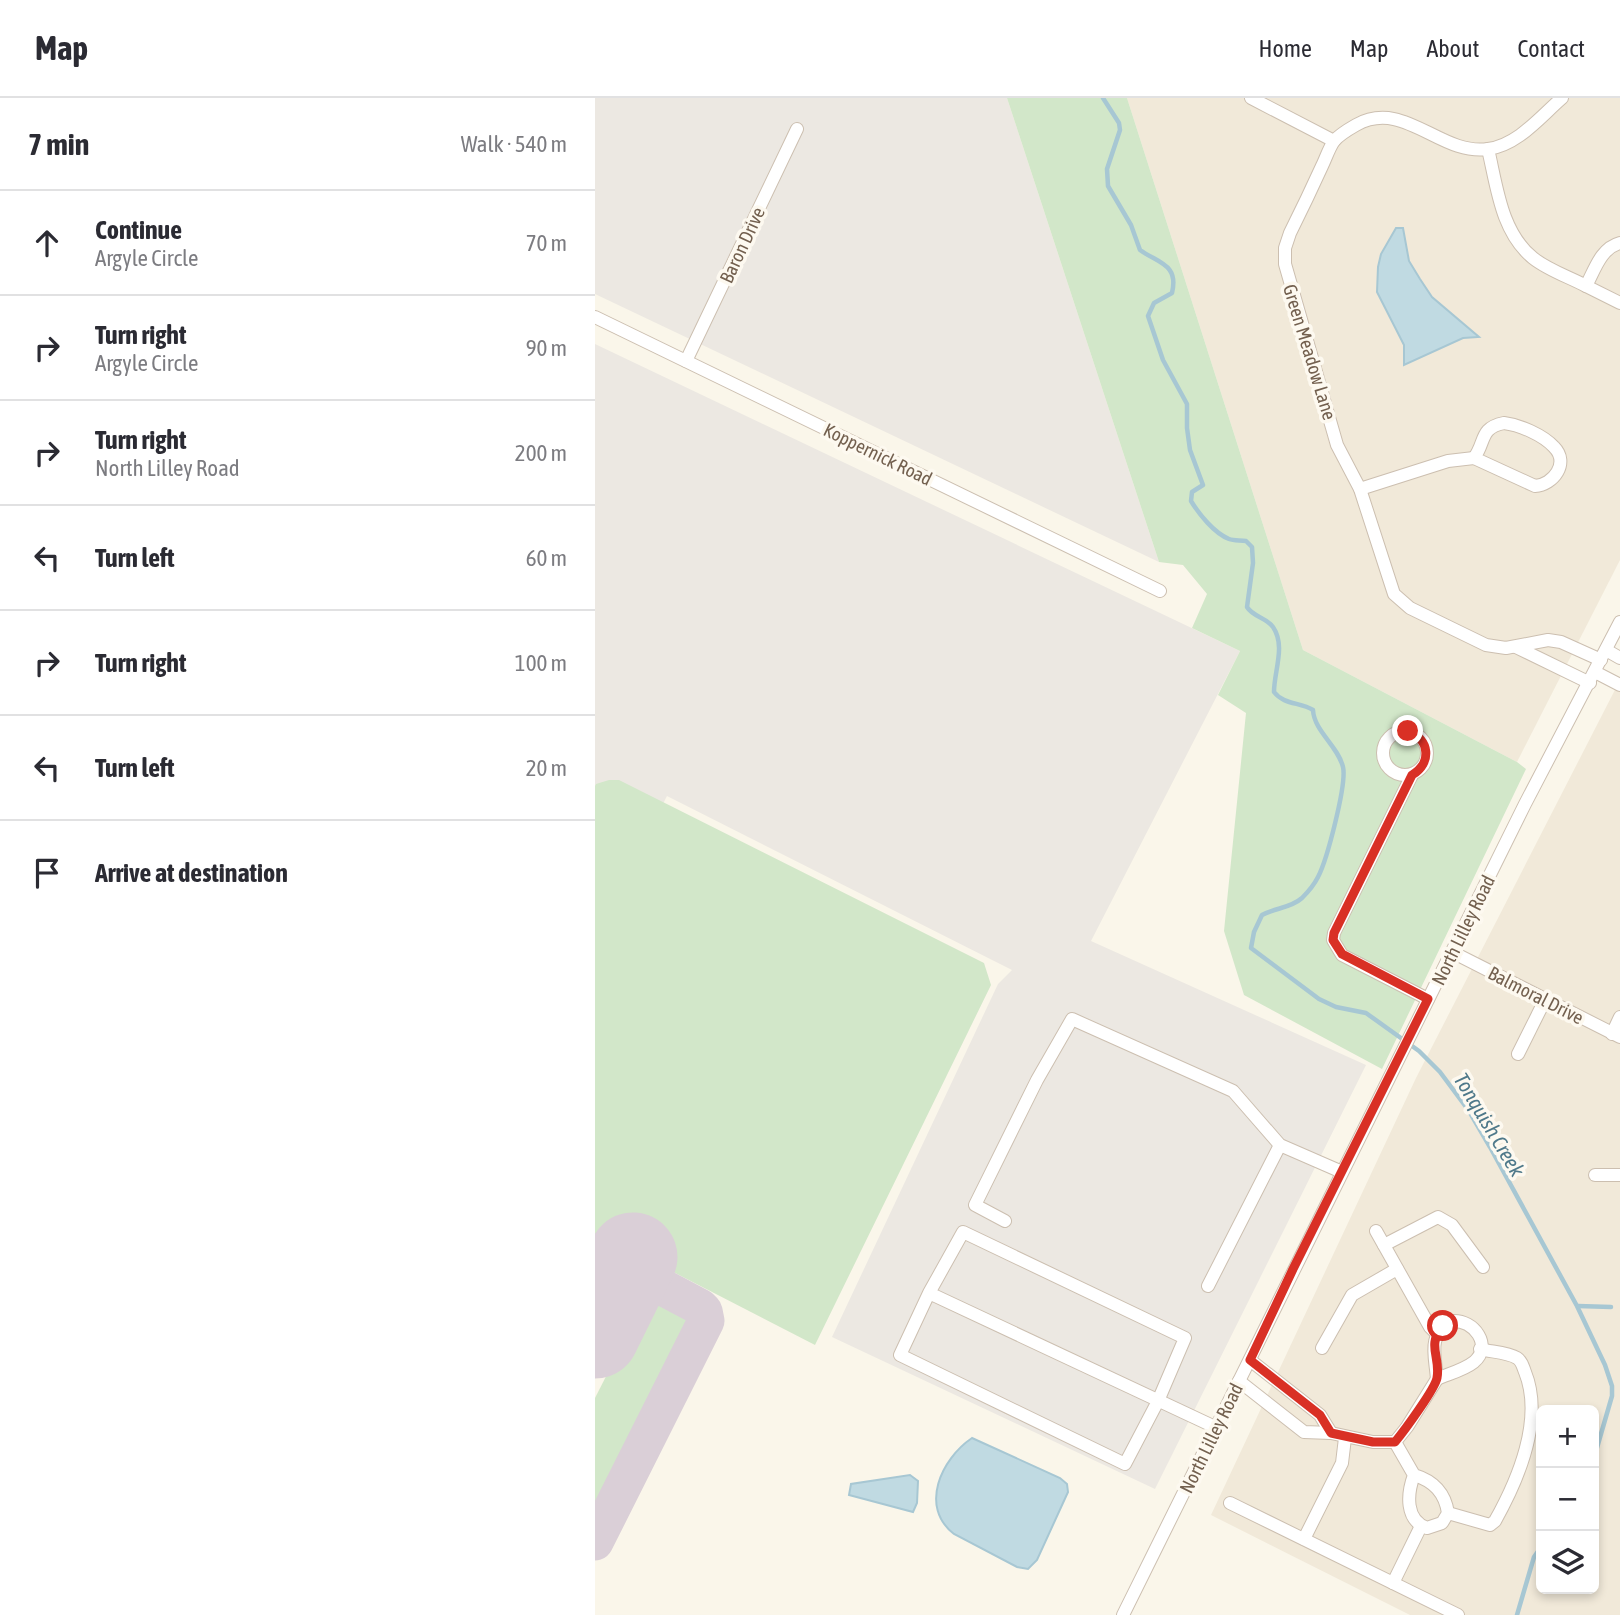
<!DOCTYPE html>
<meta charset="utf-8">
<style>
:root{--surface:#fff;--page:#f2f2f3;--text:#2b2b33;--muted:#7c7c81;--line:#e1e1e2}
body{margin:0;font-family:"Asap Condensed",sans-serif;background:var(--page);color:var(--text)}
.controls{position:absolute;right:21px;bottom:21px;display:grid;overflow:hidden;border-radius:10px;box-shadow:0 4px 10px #0003}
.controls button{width:63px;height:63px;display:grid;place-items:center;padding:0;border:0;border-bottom:2px solid var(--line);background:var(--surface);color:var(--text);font:35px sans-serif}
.stop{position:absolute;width:21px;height:21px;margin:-16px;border:5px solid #d93025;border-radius:50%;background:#fff}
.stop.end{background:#d93025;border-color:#fff;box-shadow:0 2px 7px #0008}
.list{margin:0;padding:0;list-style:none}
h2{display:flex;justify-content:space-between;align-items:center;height:91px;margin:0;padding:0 28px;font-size:30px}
h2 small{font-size:23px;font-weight:400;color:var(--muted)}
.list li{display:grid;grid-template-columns:46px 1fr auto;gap:21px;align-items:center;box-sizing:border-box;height:105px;padding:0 28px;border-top:2px solid var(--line)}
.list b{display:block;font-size:26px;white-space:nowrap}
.list p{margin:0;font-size:23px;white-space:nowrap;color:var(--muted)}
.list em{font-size:23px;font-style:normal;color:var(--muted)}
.icon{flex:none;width:38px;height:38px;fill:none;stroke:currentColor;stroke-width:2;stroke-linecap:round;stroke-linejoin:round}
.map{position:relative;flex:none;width:1025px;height:1517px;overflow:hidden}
header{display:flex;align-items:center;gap:42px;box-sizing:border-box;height:98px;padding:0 35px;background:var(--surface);border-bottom:2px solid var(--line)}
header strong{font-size:33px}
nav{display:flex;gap:38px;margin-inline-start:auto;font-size:24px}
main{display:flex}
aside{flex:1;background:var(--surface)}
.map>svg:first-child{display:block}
</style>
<header>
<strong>Map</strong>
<nav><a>Home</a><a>Map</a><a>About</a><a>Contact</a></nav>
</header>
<main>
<aside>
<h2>7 min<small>Walk · 540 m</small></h2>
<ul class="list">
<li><svg class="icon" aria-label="ahead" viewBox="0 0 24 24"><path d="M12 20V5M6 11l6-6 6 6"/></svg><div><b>Continue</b><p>Argyle Circle</p></div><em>70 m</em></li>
<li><svg class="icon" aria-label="right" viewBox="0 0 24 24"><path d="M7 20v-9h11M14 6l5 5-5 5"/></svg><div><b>Turn right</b><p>Argyle Circle</p></div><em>90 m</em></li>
<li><svg class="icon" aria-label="right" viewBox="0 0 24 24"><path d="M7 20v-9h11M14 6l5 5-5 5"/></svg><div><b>Turn right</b><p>North Lilley Road</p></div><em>200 m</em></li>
<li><svg class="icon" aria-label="left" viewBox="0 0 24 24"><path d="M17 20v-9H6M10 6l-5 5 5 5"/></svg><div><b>Turn left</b></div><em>60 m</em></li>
<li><svg class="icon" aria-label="right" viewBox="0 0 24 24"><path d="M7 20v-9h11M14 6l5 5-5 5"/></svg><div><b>Turn right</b></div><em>100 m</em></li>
<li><svg class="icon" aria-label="left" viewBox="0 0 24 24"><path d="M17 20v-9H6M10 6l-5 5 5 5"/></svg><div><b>Turn left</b></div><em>20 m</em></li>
<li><svg class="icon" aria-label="arrive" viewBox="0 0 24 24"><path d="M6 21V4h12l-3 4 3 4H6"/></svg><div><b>Arrive at destination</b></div></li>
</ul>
</aside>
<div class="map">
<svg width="1025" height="1517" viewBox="0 0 1025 1517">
<rect width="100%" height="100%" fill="#faf6ea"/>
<!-- residential -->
<g fill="#f1e9d9" fill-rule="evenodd">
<path d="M532,0H1025V462L922,664L708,552Z"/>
<path d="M1025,582V1517H815L616,1417L821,980ZM946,1312H999V1491H946Z"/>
</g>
<!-- industrial -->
<g fill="#ece8e2">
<path d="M0,0H412L564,464L0,196Z"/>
<path d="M0,246L645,553L496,843L771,967L560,1391L237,1239L403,886L417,872L72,698L0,837Z"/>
</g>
<!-- green -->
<g fill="#d2e7c9">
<path d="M412,0H532L708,552L922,664L931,671L787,971L649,897L629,833L651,615L623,597L645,553L597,530L612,496L588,467L564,464Z"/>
<path d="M14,682H24L389,865L396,887L220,1247L18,1143L0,1178V688L1,686Z"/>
<path d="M62,1199L81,1209L96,1223L88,1250L0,1424V1300L51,1200Z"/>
</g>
<!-- water -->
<g fill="#c0dae2" stroke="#a7c7d3" stroke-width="2">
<path d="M801,130H808L814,163L825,181L837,199L884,239L868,240L809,267V247L782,194L783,169L786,156Z"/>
<path d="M377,1340L465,1380L472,1386L473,1394L442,1462L433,1471L422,1469L359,1436C324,1409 346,1361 377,1340Z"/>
<path d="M315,1377L323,1383L322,1405L318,1414L254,1397L256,1386Z"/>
</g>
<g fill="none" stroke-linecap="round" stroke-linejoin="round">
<!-- stream -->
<g stroke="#a7c7d3" stroke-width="4.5">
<path d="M508,0L524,25L525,32L512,71L513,88L536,127L545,152C563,165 584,166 577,195L559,205L553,218L568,262L592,306V330L595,352L608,387L597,394L596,403C604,416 619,435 634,441C639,443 645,442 651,443L657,449L658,465L652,509C658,519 671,519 678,529C691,548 679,573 679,594C689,607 705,604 718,612C719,633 743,648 748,669C752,686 732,762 723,779C719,787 713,794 707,800C696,810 680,810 667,817L659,834L656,850L724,901L741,909L771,915L824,953L845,974L874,1013L895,1049L982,1208L1010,1267L1017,1288V1298L999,1360"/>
<path d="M983,1208L1016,1209"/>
<path d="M922,1517L939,1459L946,1449"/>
</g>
<!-- taxiway -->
<path stroke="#dacfd7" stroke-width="37" d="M0,1444L111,1223L109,1213L105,1209L33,1171"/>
<!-- runway -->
<path stroke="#dacfd7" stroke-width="89" d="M0,1236L38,1159"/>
<!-- minor casing -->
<g stroke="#ccbfb0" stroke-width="14">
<g id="minor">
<path d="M656,0L739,43"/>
<path d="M967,0C945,19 923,47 893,51C845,58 809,0 761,27C754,31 744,37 739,43C734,50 731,60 727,68C717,90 706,113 695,135L690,150V166L742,347L765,391L799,496L815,510L891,547L911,550L953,542L966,544L1006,562"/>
<path d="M893,51C902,89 906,134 938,160C953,172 974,179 991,188"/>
<path d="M1025,145C1006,150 1000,171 991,188L1025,205"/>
<path d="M0,219L565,493"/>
<path d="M91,263L202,31"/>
<path d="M909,325C925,327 948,337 959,349C975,365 958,387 940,388L879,360C891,344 884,330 909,325Z"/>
<path d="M765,391L853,363L879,360"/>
<path d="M921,549L995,585"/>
<path d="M1011,552L1025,560"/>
<path d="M1000,574L1025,587"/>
<circle cx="810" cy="655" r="22"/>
<path d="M817,677L739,835L738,842L747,857L833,901"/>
<path d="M857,854L1025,939"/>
<path d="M1017,936L1025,919"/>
<path d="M923,956L950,902"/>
<path d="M1000,1077H1025"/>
<path d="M410,1123L380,1107L442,982L477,921L638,993L685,1047L747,1074"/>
<path d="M781,1133L835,1229L841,1235"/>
<path d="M789,1147L843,1119L857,1127L888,1169"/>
<path d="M613,1188L685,1047"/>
<path d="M334,1195L368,1134L590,1240L563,1303L530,1366L305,1257L334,1195L620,1329"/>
<path d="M857,1223C879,1221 898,1248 879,1264C869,1272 853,1276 842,1281C840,1256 832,1237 857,1223Z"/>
<path d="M727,1250L757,1197L802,1171"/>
<path d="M655,1262L725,1317L736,1335"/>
<path d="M644,1283L709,1334L736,1335L778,1344H800L819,1377C839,1383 850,1395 853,1415L847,1425L832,1430C810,1422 812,1396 819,1377"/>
<path d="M800,1344L812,1329L842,1281"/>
<path d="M635,1405L863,1517"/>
<path d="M853,1415L895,1427L900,1423C923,1382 949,1321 930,1274C928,1269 927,1263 922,1260C912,1254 896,1254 885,1251"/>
<path d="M709,1441L747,1365L750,1340"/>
<path d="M798,1485L826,1428"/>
<path d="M528,1517L930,706L1025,524"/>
</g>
</g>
<!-- minor -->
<use href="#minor" stroke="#fff" stroke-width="12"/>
</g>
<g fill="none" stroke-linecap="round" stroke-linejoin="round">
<!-- route -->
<path stroke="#d93025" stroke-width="9" d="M813,633C835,641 837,665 817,677L739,835L738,842L747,856L833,901L698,1171L655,1262L725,1317L736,1335L778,1344H800C809,1333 840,1291 842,1280C846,1259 831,1247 848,1228"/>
</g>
<g text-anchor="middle" stroke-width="7" stroke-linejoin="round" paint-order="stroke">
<!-- street labels -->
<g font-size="19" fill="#73604f" stroke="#fdf9f0">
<text transform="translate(147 147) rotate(-65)" y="7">Baron Drive</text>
<text transform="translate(715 254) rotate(73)" y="7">Green Meadow Lane</text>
<text transform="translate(283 356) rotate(26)" y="7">Koppernick Road</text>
<text transform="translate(868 832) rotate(-64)" y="7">North Lilley Road</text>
<text transform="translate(941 897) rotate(27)" y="7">Balmoral Drive</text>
<text transform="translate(616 1340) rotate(-64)" y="7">North Lilley Road</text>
</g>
<!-- water labels -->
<g font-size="21" font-style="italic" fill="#4f798a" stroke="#fdf9f0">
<text transform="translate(894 1027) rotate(59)" y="7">Tonquish Creek</text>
</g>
</g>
</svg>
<div class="controls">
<button>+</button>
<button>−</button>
<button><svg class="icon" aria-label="layers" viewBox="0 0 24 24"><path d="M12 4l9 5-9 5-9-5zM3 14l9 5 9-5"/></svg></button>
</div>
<div class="stop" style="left:848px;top:1228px"></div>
<div class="stop end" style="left:813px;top:633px"></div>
</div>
</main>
